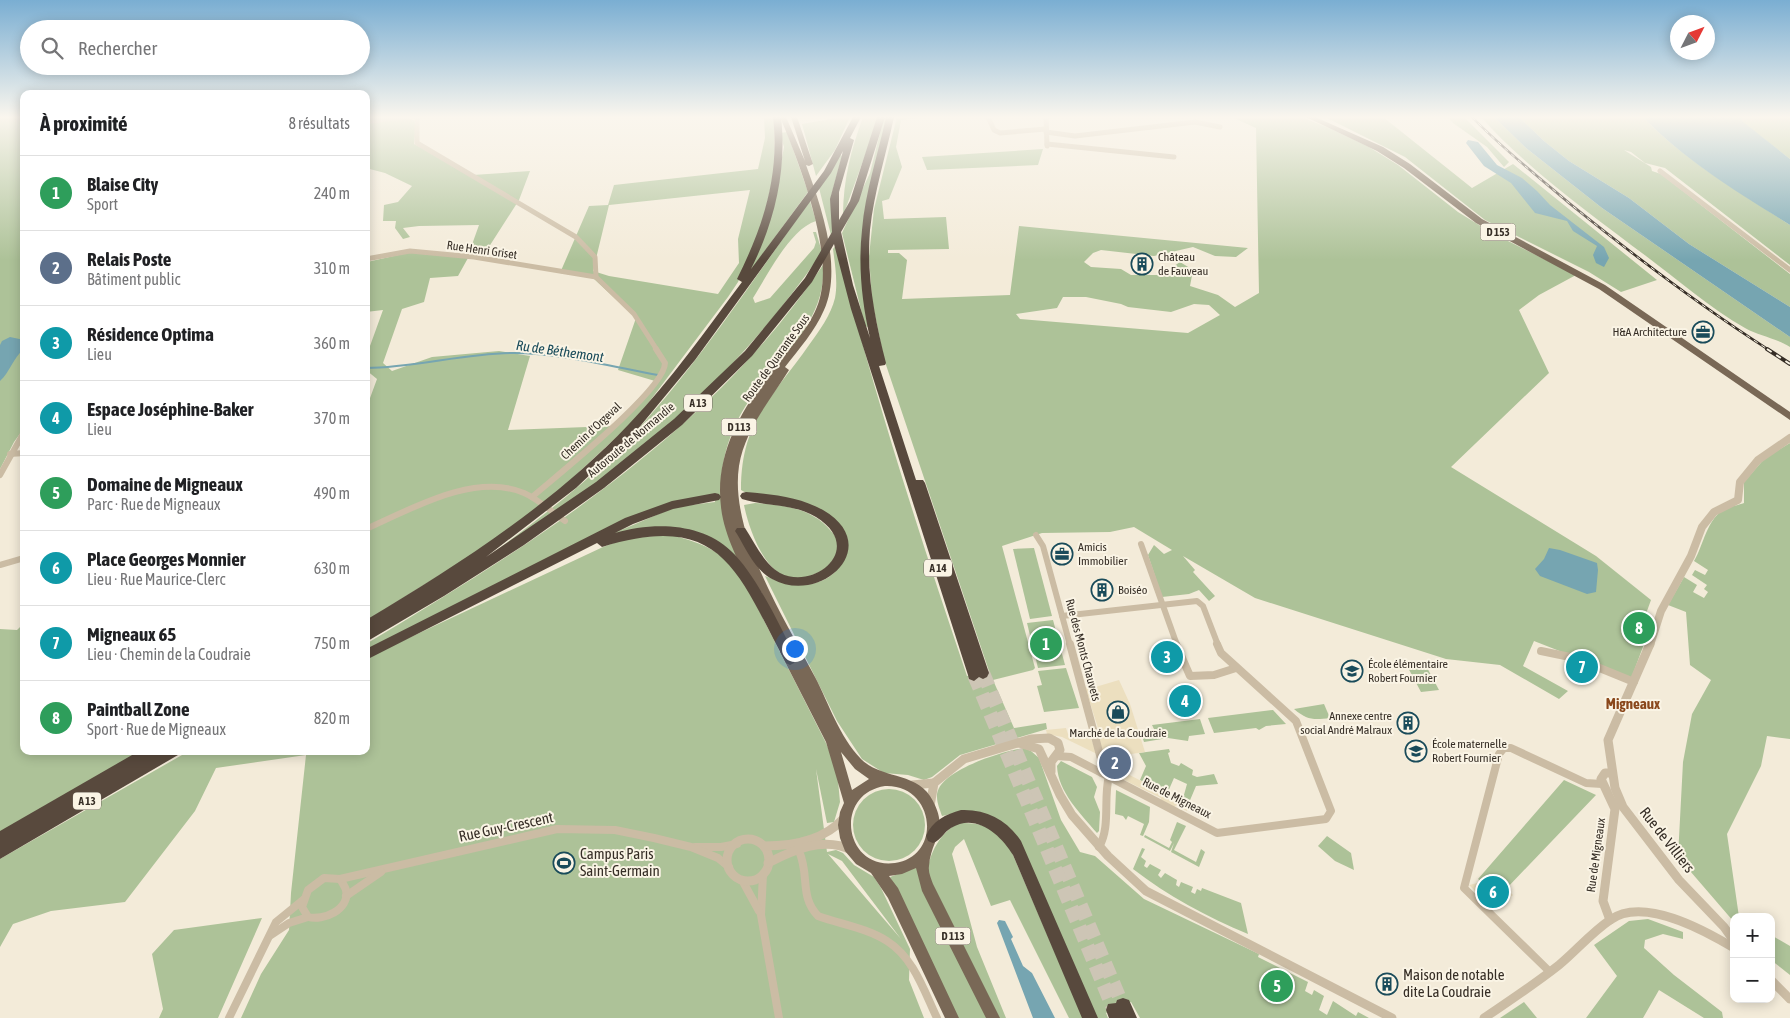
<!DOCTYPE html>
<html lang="fr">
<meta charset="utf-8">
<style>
:root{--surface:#fff;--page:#f6f6f6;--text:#202124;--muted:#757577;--line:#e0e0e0;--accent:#0b8043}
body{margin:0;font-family:"Asap Condensed",sans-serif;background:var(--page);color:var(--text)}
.controls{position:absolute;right:15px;bottom:15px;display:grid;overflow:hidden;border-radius:10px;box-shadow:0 2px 12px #0003}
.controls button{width:45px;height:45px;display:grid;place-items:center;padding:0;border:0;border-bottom:1px solid var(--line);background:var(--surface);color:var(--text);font:25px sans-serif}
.compass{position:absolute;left:1670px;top:15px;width:45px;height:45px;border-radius:50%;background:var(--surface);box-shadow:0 2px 12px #0003;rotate:48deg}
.you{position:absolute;left:794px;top:648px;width:18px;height:18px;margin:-12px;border:4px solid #fff;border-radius:50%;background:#1a73e8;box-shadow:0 0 0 8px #1a73e833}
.badge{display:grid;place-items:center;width:32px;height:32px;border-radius:50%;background:var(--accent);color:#fff;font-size:16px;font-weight:700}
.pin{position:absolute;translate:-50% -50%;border:2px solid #fff;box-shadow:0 1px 5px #0006}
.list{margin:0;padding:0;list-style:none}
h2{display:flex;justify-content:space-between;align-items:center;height:65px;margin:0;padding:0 20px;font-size:21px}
h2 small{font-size:16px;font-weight:400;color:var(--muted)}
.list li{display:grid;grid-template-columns:32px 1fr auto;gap:15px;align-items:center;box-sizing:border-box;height:75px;padding:0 20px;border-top:1px solid var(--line)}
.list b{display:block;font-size:19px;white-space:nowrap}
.list p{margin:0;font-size:16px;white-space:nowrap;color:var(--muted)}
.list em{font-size:16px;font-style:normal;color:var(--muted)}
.icon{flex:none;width:28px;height:28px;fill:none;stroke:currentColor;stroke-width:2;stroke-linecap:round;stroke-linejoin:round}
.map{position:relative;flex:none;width:1790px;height:1018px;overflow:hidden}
.search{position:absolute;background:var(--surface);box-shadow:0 2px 12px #0003;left:20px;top:20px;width:350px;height:55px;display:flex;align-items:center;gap:12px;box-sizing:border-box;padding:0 18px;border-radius:28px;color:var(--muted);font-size:19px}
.panel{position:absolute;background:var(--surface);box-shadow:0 2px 12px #0003;left:20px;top:90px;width:350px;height:665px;border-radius:10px}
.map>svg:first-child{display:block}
</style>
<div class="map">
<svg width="1790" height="1018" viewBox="0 0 1790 1018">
<rect width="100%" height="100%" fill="#f3ebd9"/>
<!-- green -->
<g fill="#adc298" fill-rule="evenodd">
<path d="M0,117H24V428L14,442L0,469Z"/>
<path d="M764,117H774L775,169L765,212L753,251L738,282L728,297L637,418L564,486L525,517L472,555L366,621V409L377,379L366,370V357L383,310L366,312L367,262L416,251L468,258L458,276L430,278L424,302L402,309L383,363L392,371L432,357L499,351L530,356L508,430L613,426L655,381L618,370L636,318L593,278L560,273L589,206L608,205L614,185L758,169L765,138ZM750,190L738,239L739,263L718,294L609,276L593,271L609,205Z"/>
<path d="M842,117H850L835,150L816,176L802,124Z"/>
<path d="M863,117H877L875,128L843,216C843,180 851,150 863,117Z"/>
<path d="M884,117H887L868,201V327L865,326L842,233L870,173Z"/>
<path d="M897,117H923L901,120L896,147L902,167L889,199L882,201L884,219L946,217L949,249L888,250V253H899L907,260L902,299L1010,295L1019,226L1248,248L1236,257L1215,256L1193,247L1154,256L1101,250L1093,253L1084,262L1091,267L1121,269L1131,275H1161L1180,262L1193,270L1190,286L1218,295L1235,307L1259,293L1256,128L1236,119L1238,117H1301L1329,128L1369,147L1398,165L1458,212L1492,233L1576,275L1539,295L1519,310L1549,373L1451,467L1596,556L1651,600L1643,622L1645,624L1642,632L1647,636L1631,679L1534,641L1523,666L1568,691L1559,699L1500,665L1446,659L1255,598L1183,556L1195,570L1193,572L1215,596L1209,601L1199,590L1189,594L1162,597L1148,555L1154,545L1164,554L1172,550L1134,527L1110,532L1042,533L1002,546L1035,668L1033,670L993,680L1014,728L1046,723L1047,729L960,755L932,777L924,780L908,775L884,773L862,759L837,721L765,576C797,589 835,591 846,551L826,514L748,494L741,490C741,421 772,398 809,345C819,331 831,315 835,298C838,282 835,265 833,249L836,245C873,391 919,534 967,676L989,671L884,359L872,300L869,256L874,209ZM1063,297H1086L1121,304L1128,307L1171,312L1194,304L1209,305L1220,315L1188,333L1020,319L1016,314L1057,308Z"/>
<path d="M1325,117H1383L1472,188L1513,164L1657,280L1621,292L1589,272L1485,220L1405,157Z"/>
<path d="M1448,117H1464L1509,162L1504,167L1487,147L1453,123Z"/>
<path d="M1481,117H1494L1526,148L1602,208L1790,337V347C1776,338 1759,336 1745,328C1710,308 1678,280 1646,256C1593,216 1525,167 1481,117Z"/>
<path d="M1519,117H1643C1685,161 1740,192 1790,225V265L1665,168L1645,163L1631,152L1624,150L1651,167L1652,171L1661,174L1790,274V307L1689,244L1629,198L1569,161L1544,141Z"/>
<path d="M1736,117H1790V159Z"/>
<path d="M405,118L414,120L416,125L414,144L473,175L530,171L519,200L485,253H469L479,225L419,226L403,228L410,237L403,239L395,228L396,221H383L384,205L398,202L412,186L385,173L366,168V122Z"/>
<path d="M787,132L808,192L748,274L777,185L784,147L780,133Z"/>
<path d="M1043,149L1038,165L927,170L922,157Z"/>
<path d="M840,155L842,156L831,196L834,231L831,235L819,188Z"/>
<path d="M810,201L816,221C790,229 767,276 753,298L755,303L770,298L814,248L816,242L813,232H816L822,252C757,348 682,418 591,489C547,523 498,551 453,582C509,541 566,501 616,452C690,378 748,286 810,201Z"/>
<path d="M823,265C827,319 782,355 753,395C731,425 719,461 721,499C722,518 736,545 742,564L697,534H612L675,507L715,502V495L676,502L366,652V644C536,542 711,433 823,265Z"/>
<path d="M1790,443V739L1767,736L1761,766L1727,834L1739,917H1734V922L1678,857L1683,762L1692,714L1711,680L1690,665L1686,612L1668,605L1684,577L1697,585L1693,592L1704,598L1708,592L1704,589L1707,585L1692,575L1695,570L1705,575L1708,570L1694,561C1704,545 1707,515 1729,507C1732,506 1739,505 1744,503V482L1765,458Z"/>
<path d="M755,503C784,505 812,508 831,531C835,535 839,542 838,548C837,558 826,570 817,573C812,575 805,579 799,579C767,582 749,530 744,505Z"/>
<path d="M672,535C706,545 716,548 741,575L826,743L837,770L840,802L834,822L827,823L816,769L827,852L836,850L843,853L854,865L874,877L881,888L910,949L909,980L924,1018H241L261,974L289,930L291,893L306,755L216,768L195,811L125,902L51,911L13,924L0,947V859L189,751H366V658L603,547L627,538ZM828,854L842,861L901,939Z"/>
<path d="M1034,548L1052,616L1030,619L1013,549Z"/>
<path d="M1053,620L1065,665L1038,668L1027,623Z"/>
<path d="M24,623V751H141L0,832V629L17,630Z"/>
<path d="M1424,662L1439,690L1421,692L1406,664Z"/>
<path d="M1066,668L1079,708L1044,712L1037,686L1042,685L1038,671Z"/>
<path d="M1324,704L1330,718C1313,720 1307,720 1294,709Z"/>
<path d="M1273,710L1286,724L1266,726L1259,730L1256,728L1214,733L1208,718Z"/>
<path d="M1200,719L1205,734L1189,736L1188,741L1168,738L1144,742L1142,736L1155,731L1152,725Z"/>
<path d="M1024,748L1031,751L1039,758L1061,820L1080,852L1095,856L1144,899L1259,954L1258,957L1308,982L1305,991L1312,995L1314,990L1324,996L1319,1010L1327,1015L1333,1001L1356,1016L1358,1012L1369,1018H1140L1131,1002L1106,1013L1108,1018H1094L1021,847L965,811L942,816C940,810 937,803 937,797C935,771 1004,751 1024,748Z"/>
<path d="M1169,749L1170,752L1168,753L1171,763L1179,766L1181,763L1193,770L1192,775L1197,777L1214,774L1218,784L1196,786L1188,805L1182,802L1187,784L1174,778L1167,794L1140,780L1146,766L1139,753Z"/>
<path d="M1061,761L1092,777L1097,787L1094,797L1100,812L1099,831L1097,833C1081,814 1058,792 1057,766Z"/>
<path d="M1564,780L1596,795L1506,889L1490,874L1482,882L1478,879Z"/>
<circle cx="889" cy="825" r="36"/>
<path d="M1116,790L1150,807L1149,822L1143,836L1140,835L1144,824L1128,816L1126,820L1123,816L1115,814Z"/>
<path d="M1177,822L1186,826L1174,850L1196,862L1201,849L1205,852L1199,867L1171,852L1174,843L1170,851L1144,837L1145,835L1169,848L1172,842L1170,840Z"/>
<path d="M959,823C988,823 991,828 1010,848L1083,1018H1069L1010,900L991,906L964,839L955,847L952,854L977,947L1006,1018H999L927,874C929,854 940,832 959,823Z"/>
<path d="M1327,836L1351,853L1354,870L1335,861L1318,846Z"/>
<path d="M1142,848L1145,849L1141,857L1146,861L1144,866L1147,868L1150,864L1161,870L1158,875L1161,878L1165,873L1177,880L1176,885L1179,887L1181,882L1193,887L1191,892L1195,894L1197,889L1201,891L1202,888L1241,903L1248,934C1207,917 1168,896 1133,869Z"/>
<path d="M917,867L988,1018H957L890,877Z"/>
<path d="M262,918L218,1018H159L163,1009L152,954L174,930Z"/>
<path d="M1648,919L1683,932V939L1663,934L1645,940L1644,948L1674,975L1722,1012L1723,1018H1704L1659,990L1643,1018H1586L1617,976L1594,945L1629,921Z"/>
<path d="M1771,935L1790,946V975L1771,960Z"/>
<path d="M1524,1002L1537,1018H1500Z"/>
</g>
<!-- plaza -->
<g fill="#ecdfbf">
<path d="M1119,680L1130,704L1145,752L1111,757L1114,767L1188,805L1187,811L1176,805L1175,807L1161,800V798L1114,775L1107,766L1097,732L1099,731L1085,687L1092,688Z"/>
<path d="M1066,728L1068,734L1088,731L1097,754L1062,737L1047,734L1046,730Z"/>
<path d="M1490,874L1513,895L1495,910L1469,885L1482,882Z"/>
</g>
<!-- water -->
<g fill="#76a5b1">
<path d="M1494,117H1519L1544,141L1569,161L1629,198L1689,244L1790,307V337L1602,208L1526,148Z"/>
<path d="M1643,117H1741L1742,121L1790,159V225C1739,193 1685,161 1643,117Z"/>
<path d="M1468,140L1478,142L1497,165L1522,178L1537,191L1550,205L1604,247L1609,258L1604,267L1596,263L1593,255L1597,246L1573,231L1567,221L1535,213L1511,183L1484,166L1466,143Z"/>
<path d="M10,337L24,340V349C13,358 10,372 0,381V345L2,341Z"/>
<path d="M1549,548L1560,550L1597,563L1598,570L1596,592L1587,594L1540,576L1535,569L1544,559Z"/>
<path d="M999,920L1005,921L1013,937L1011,939L1023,966L1032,973L1055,1018H1033L997,923Z"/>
</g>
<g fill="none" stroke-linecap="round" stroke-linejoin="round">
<!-- stream -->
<path stroke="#76a5b1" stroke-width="2" d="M366,368C415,368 464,353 514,353C559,353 614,367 658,375"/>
<!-- motorway-tunnel -->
<g stroke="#cdc5b5" stroke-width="14" stroke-dasharray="14 7" stroke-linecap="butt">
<path d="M983,673L1123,1006"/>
<path d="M974,675L1114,1010"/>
</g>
<!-- minor-far2 -->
<g stroke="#cbbca4" stroke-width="5">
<path d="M417,117V143L576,237L595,257L596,277L634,314L657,350"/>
<path d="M988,117L994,130L1000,133L1046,129"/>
<path d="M1046,117L1047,146"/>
<path d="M366,122L400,117"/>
<path d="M1046,132L1075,136L1195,122L1220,127"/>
<path d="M1047,144L1174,157"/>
<path d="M1660,171L1790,270"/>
<path d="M366,259L410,251L474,257L596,277"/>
</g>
<!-- minor-far1 -->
<g stroke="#cbbca4" stroke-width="6">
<path d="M10,454L24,453"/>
<path d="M0,475L24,432"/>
<path d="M532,497C556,476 665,390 665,363L656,349"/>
<path d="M366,529C411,509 475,472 524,493C538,499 552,512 565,521"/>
<path d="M1036,535L1043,546L1070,645"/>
<path d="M1141,544L1177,645"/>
<path d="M0,565L24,558"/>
<path d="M1062,616L1197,601L1203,606L1218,645"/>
</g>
<!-- minor -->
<g stroke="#cbbca4" stroke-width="8">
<path d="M1070,644L1101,759L1102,773"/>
<path d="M1176,644L1190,676L1214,675L1236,668"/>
<path d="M1541,651L1575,658L1634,682"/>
<path d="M1056,756L1071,757L1217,833L1326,819L1331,811L1296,721L1221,653L1217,644"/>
<path d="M695,847H721L737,844"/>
<path d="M1099,847C1111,826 1103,799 1109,776"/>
<path d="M799,851C810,876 799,896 818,916C840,924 867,928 887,941C914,958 924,991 937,1018"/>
<path d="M763,874L761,915L779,1018"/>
<path d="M324,878L340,879C342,882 345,887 346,890C350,910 323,921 308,917L302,907L308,890Z"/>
<path d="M340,879L557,829L615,830L654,838L691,847L718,858L729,867"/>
<path d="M742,880L759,911"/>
<path d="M346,896L381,872"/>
<path d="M271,935L289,923L308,917"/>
<path d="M1550,972L1464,888L1499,754L1504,748H1511L1586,783L1602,784"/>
<path d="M229,1018L276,922L303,900"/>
</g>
<!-- tertiary-far1 -->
<path stroke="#cbbca4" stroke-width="8" d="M1650,645L1661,611L1691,556L1702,527L1714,512L1738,500L1740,482L1758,460L1790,438"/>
<!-- tertiary -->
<g stroke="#cbbca4" stroke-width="9">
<path d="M1650,644L1608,740L1615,788L1623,807L1679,880L1724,927L1734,941"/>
<path d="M1019,743L1039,749L1060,795L1072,815L1108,856L1146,891L1392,1018"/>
<path d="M912,785L934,783"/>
<path d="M930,806L934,783L964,759L1031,739L1049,738L1058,743L1060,750L1051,762V772"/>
<circle cx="748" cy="860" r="21"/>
<path d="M764,846C792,846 824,840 843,819"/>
<path d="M768,863C793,850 824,836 851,850"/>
<path d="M1610,920L1603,901L1615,809L1601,779L1605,773H1612"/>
<path d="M1771,980L1790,999"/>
<path d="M1484,1018C1509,1001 1535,984 1559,965C1576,951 1591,933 1610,920C1643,896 1704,930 1734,948"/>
</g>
<!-- primary -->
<g fill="#796856" fill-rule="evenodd">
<path d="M780,117H786L805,161L791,117H797L813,164L809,166L806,165C821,206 843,268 824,310C815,331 799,349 785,367L789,370C770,401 745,429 739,466C729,533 785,619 815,677C829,704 839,736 861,759C882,780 918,771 933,801C949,832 931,839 929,866C928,872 931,878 933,884L1000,1018H986L922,891L916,868L902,874L889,876L898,888L959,1018H945L888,898L871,873L856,864L845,851L840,838L838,825L840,812L844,803L826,742L780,652L782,649L788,648L761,592L757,593L753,592C741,566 724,536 721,507C714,451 745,404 778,363C795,342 816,320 821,293C831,245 799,162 780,117ZM841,752L855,769L869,779L852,790ZM885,786C935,784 943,856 895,863C844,870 833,794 885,786Z"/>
<path d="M1306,117H1315L1383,147L1410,164L1482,219L1605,285L1790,412V420L1599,289L1476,223L1404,168L1377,151Z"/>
</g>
<!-- motorway -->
<g fill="#58493d" fill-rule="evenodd">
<path d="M773,117H781C787,170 775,221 751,269L824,171L853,117H861L850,138L854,140L839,192V220L850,201L877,117H885L859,201L841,232L853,285L870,338C862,303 858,266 862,230C865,192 878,155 886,117H894C886,155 874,192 870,230C866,275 875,320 886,363L885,365L879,366L916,480H923L925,483L989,673L987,677L983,679L979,677L974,681L969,679L968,675L851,309L834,244L812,282L752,356L682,425L604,488L524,545L444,596L366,642V620C460,564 553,504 629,424C671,380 706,330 742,282L737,279C763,227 780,175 773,117ZM843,151L830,199L832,232L805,278L745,351L674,419L596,482L486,557L576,488L637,430L695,360L831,173Z"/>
<path d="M746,492C772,494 800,497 823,510C885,546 821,606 772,579C755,570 746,549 737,534L735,531L737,528H745C755,543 764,564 780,573C815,591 866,548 816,517C793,503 767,507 742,499L740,496L742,493Z"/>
<path d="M715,493L719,494L721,497L719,500L673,509L633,524L615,533C652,522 701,522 731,551C755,573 782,629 796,659L794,663L790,665L786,663C737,572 723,510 602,547L597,543L366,660V649L625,518L672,501Z"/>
<path d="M139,751H180L178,755L0,859V831Z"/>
<path d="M961,810C987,809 1007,820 1021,841L1098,1018H1082L1013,855C1001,835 976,812 951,828C944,832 941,840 933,843L928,841L926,836C932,821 946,814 961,810Z"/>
<path d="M1123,998L1129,1000L1137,1018H1109L1106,1010L1108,1004L1116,1003L1117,1000Z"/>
</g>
<!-- rail-far1 casing -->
<g stroke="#362e26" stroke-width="2.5">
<path id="rail-far1" d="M1472,117C1502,148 1536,175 1569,203C1633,255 1699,305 1769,350"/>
</g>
<!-- rail casing -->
<g stroke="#362e26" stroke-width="4">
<path id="rail" d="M1767,349L1790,364"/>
</g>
<!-- rail-far1 -->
<use href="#rail-far1" stroke="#faf4e5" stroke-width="1" stroke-dasharray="4.5" stroke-linecap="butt"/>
<!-- rail -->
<use href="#rail" stroke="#faf4e5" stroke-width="2" stroke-dasharray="5.5" stroke-linecap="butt"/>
</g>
<!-- sky -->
<linearGradient id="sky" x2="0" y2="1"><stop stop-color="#7aaed2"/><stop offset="0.45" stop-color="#faf6ee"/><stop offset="1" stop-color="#faf6ee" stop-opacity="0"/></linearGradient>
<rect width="1790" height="260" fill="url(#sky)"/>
<!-- icons -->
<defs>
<g id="building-ring" transform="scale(1.125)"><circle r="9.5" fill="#faf4e5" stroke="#194b5a" stroke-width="1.5"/><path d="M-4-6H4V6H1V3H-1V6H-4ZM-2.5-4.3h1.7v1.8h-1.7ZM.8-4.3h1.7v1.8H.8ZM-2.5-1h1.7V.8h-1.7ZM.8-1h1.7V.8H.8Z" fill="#194b5a"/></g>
<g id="office-ring" transform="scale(1.125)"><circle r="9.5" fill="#faf4e5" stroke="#194b5a" stroke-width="1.5"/><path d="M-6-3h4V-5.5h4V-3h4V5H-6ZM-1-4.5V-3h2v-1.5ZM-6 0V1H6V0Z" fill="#194b5a"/></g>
<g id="school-ring" transform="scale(1.125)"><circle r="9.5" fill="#faf4e5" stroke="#194b5a" stroke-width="1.5"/><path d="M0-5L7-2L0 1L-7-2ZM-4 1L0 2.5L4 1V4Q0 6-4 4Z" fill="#194b5a"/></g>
<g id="shop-ring" transform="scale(1.125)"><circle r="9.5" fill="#faf4e5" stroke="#194b5a" stroke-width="1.5"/><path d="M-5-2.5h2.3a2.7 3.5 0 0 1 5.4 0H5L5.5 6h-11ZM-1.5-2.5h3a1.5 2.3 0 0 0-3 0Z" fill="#194b5a"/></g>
<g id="stadium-ring" transform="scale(1.125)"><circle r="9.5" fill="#faf4e5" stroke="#194b5a" stroke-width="1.5"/><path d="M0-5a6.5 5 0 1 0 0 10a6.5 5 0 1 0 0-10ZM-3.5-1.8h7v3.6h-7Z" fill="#194b5a"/></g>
</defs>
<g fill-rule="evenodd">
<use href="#building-ring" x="1142" y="264"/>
<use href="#office-ring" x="1703" y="332"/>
<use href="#office-ring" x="1062" y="554"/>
<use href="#building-ring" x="1102" y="590"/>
<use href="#school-ring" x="1352" y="671"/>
<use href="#shop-ring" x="1118" y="712"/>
<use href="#building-ring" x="1408" y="723"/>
<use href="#school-ring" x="1416" y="751"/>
<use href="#stadium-ring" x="564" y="863"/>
<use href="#building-ring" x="1387" y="984"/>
</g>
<g text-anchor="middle" stroke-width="4" stroke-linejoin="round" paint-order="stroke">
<!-- shield labels -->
<g fill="#faf4e5" stroke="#71695f" stroke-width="1">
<rect x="1480.5" y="223.5" width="35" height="17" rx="4"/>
<rect x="684" y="394.5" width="28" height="17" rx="4"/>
<rect x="721.5" y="418.5" width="35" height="17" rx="4"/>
<rect x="924" y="559.5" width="28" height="17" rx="4"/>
<rect x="73" y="792.5" width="28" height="17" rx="4"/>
<rect x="935.5" y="927.5" width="35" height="17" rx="4"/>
</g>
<g font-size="11" font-weight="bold" fill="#362e26">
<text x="1498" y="236">D 153</text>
<text x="698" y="407">A 13</text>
<text x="739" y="431">D 113</text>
<text x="938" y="572">A 14</text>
<text x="87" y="805">A 13</text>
<text x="953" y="940">D 113</text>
</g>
<!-- street labels -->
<g font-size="12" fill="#362e26" stroke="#faf4e5">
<text transform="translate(482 250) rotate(8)" y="4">Rue Henri Griset</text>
<text transform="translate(776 358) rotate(-54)" y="4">Route de Quarante Sous</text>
<text transform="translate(591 431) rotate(-43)" y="4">Chemin d'Orgeval</text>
<text transform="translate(631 440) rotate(-40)" y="4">Autoroute de Normandie</text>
<text transform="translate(1083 650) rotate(75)" y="4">Rue des Monts Chauvets</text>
<text transform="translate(1177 798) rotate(27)" y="4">Rue de Migneaux</text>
<text transform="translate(1596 855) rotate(-82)" y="4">Rue de Migneaux</text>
</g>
<!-- poi labels -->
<g font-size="12" fill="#362e26" stroke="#faf4e5" text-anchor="start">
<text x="1158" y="261">Château<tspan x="1158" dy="14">de Fauveau</tspan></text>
<text x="1687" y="336" text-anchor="end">H&amp;A Architecture</text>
<text x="1078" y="551">Amicis<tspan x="1078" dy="14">Immobilier</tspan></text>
<text x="1118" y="594">Boiséo</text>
<text x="1368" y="668">École élémentaire<tspan x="1368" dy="14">Robert Fournier</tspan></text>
<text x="1392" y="720" text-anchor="end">Annexe centre<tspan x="1392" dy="14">social André Malraux</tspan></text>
<text x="1118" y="737" text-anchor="middle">Marché de la Coudraie</text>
<text x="1432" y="748">École maternelle<tspan x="1432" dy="14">Robert Fournier</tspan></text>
</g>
<!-- water labels -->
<g font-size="14" font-style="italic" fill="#194b5a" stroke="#faf4e5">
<text transform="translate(560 351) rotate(8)" y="5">Ru de Béthemont</text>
</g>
<!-- quarter labels -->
<g font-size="15" font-weight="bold" fill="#8a471b" stroke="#faf4e5">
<text x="1633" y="709">Migneaux</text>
</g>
<!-- near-street labels -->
<g font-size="15" fill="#362e26" stroke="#faf4e5">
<text transform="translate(506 827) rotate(-12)" y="5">Rue Guy-Crescent</text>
<text transform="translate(1667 840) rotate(52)" y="5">Rue de Villiers</text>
</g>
<!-- near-poi labels -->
<g font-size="15" fill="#362e26" stroke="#faf4e5" text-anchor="start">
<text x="580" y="859">Campus Paris<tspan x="580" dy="17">Saint-Germain</tspan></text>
<text x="1403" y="980">Maison de notable<tspan x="1403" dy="17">dite La Coudraie</tspan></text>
</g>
</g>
</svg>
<div class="controls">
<button>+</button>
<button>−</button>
</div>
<svg class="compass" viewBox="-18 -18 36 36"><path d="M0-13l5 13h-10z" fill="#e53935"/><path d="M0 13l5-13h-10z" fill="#757577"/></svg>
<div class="you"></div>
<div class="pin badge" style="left:1046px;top:644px;background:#2e9e5b">1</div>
<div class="pin badge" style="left:1115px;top:763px;background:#5c6f8a">2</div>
<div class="pin badge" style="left:1167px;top:657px;background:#0f9aa8">3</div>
<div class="pin badge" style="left:1185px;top:701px;background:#0f9aa8">4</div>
<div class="pin badge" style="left:1277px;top:986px;background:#2e9e5b">5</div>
<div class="pin badge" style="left:1493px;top:892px;background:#0f9aa8">6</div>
<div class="pin badge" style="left:1582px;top:667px;background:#0f9aa8">7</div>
<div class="pin badge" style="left:1639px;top:628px;background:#2e9e5b">8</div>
<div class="search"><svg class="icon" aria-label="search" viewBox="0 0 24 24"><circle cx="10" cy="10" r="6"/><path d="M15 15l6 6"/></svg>Rechercher</div>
<section class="panel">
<h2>À proximité<small>8 résultats</small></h2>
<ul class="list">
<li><span class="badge" style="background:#2e9e5b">1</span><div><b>Blaise City</b><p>Sport</p></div><em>240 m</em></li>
<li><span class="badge" style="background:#5c6f8a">2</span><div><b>Relais Poste</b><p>Bâtiment public</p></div><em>310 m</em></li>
<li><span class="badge" style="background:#0f9aa8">3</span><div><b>Résidence Optima</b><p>Lieu</p></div><em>360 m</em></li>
<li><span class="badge" style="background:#0f9aa8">4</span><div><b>Espace Joséphine-Baker</b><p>Lieu</p></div><em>370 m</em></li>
<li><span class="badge" style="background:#2e9e5b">5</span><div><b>Domaine de Migneaux</b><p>Parc · Rue de Migneaux</p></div><em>490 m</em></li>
<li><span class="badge" style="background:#0f9aa8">6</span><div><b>Place Georges Monnier</b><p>Lieu · Rue Maurice-Clerc</p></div><em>630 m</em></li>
<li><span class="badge" style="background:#0f9aa8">7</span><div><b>Migneaux 65</b><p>Lieu · Chemin de la Coudraie</p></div><em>750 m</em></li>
<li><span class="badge" style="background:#2e9e5b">8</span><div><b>Paintball Zone</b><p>Sport · Rue de Migneaux</p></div><em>820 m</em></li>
</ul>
</section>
</div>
